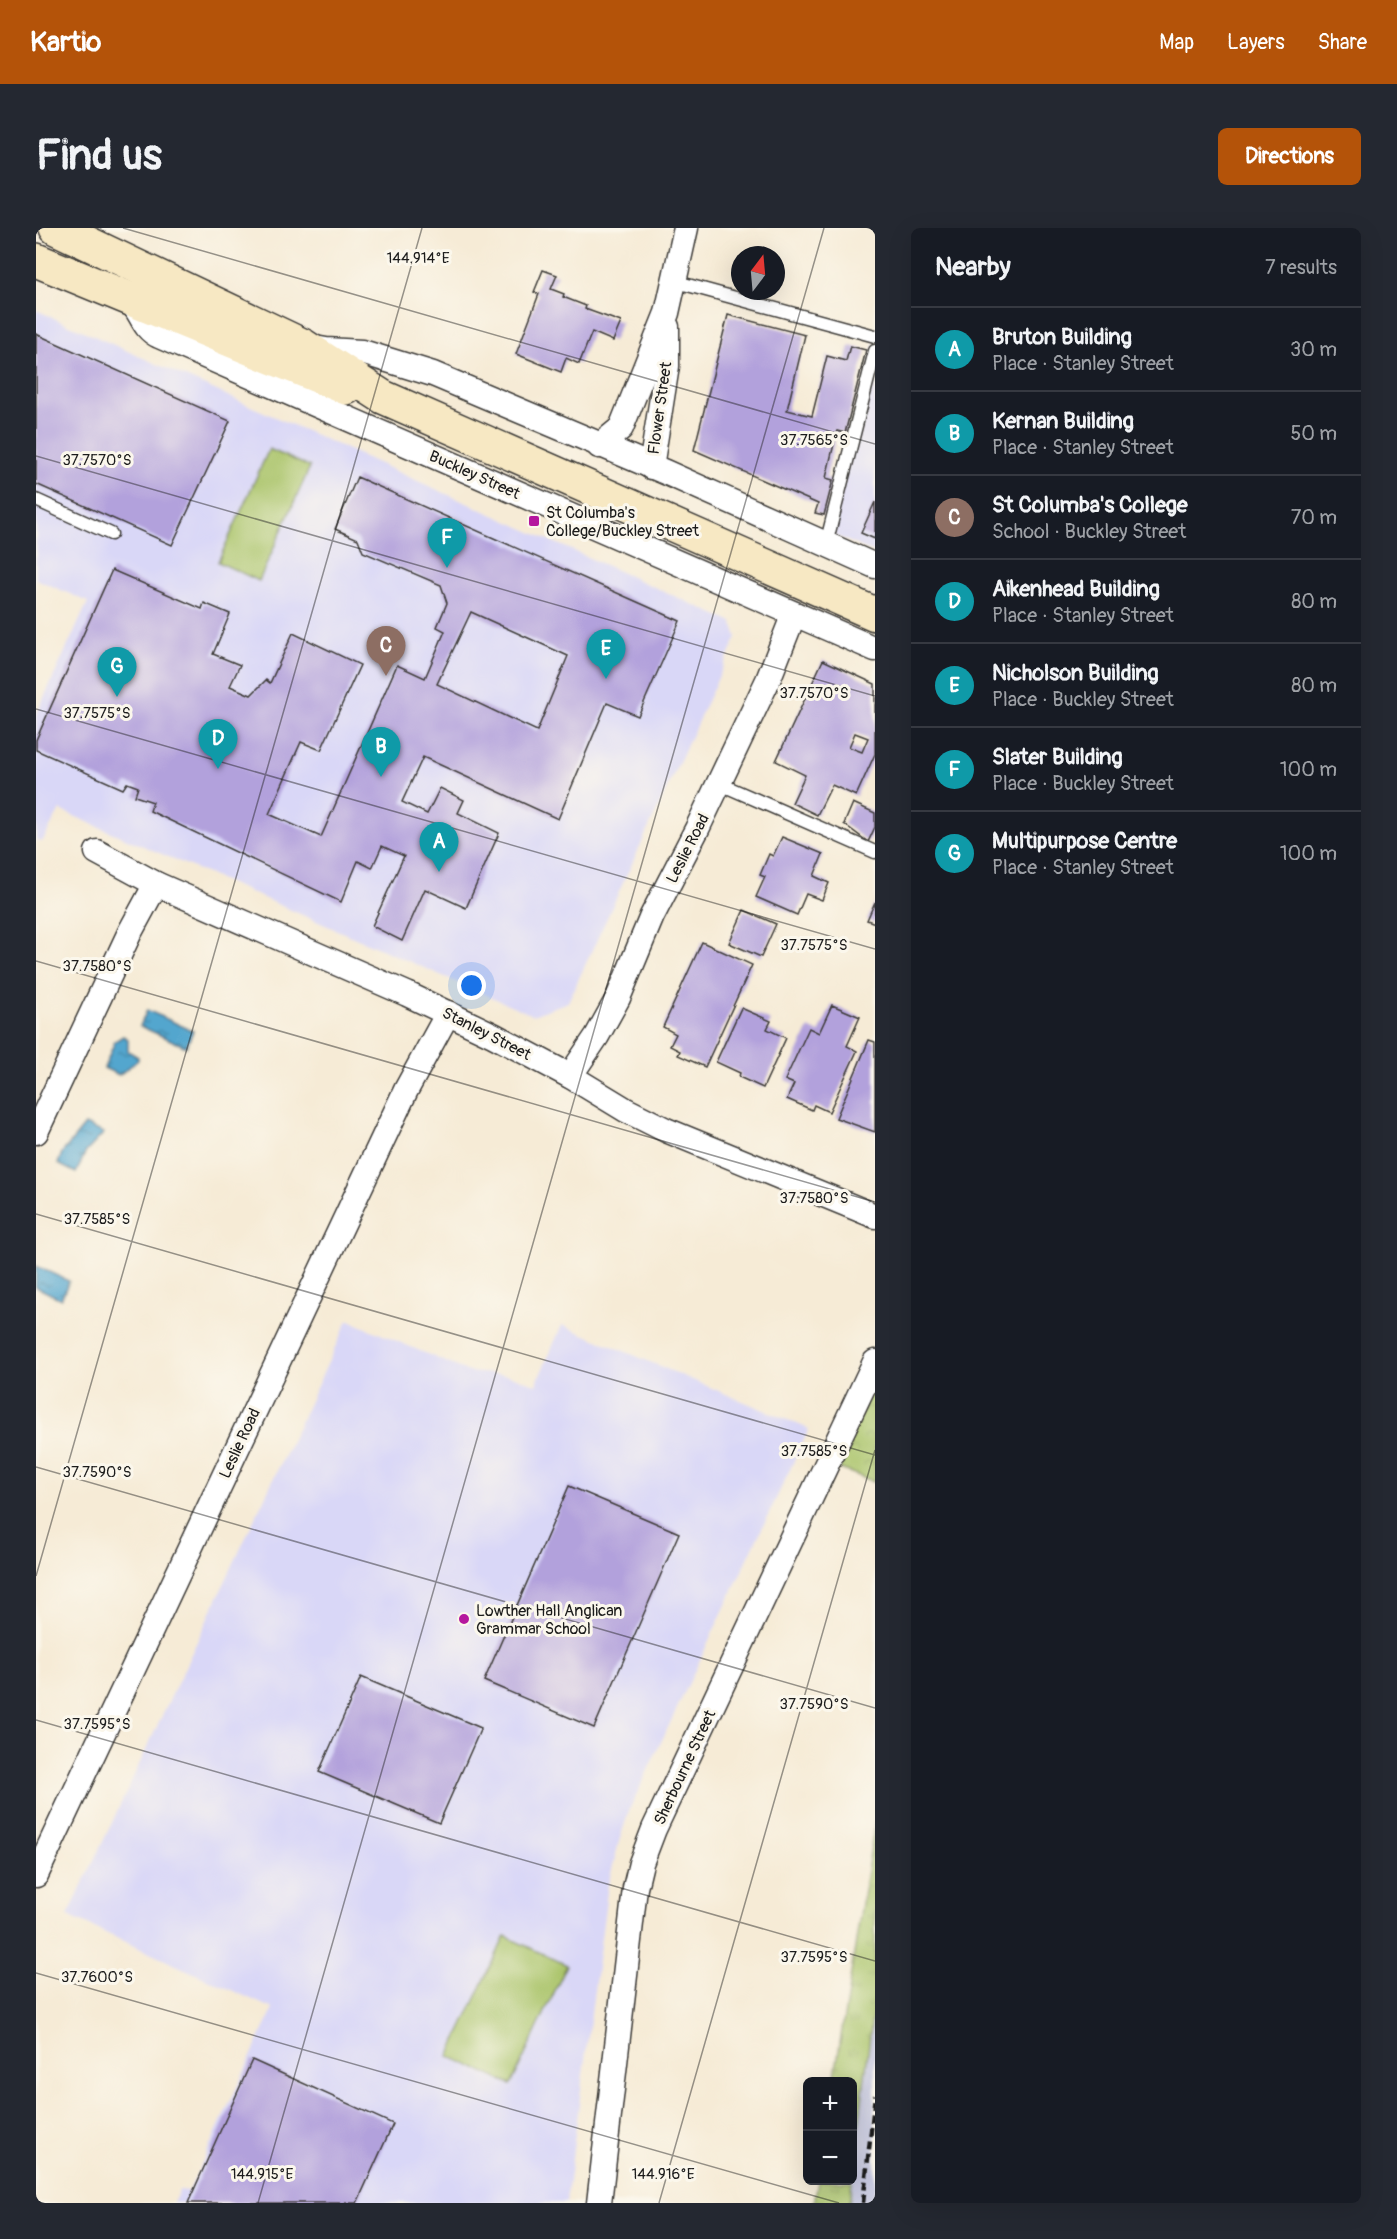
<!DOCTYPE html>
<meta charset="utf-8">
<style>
:root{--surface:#171b24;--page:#242831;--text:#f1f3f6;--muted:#9ea1a6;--line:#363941;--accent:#b45309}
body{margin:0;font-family:Pangolin,sans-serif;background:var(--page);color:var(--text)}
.controls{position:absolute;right:18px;bottom:18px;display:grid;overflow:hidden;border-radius:9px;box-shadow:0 6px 24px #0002}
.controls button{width:54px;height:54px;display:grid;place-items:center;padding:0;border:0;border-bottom:2px solid var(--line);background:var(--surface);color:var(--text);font:30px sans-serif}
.compass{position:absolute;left:695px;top:18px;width:54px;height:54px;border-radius:50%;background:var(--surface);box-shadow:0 6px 24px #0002;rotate:16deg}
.you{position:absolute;left:436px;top:758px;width:21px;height:21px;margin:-15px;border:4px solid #fff;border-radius:50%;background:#1a73e8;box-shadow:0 0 0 9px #1a73e833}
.badge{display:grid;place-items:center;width:39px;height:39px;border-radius:50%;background:var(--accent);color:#fff;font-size:20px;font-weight:700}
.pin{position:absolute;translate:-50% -50px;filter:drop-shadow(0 2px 3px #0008)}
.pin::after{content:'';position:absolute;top:32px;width:21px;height:18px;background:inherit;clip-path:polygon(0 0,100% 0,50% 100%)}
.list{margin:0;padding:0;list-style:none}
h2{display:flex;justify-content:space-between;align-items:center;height:78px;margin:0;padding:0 24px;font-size:26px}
h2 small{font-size:20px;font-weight:400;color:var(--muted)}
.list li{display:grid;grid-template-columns:39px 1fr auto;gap:18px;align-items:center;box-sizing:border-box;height:84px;padding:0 24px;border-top:2px solid var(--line)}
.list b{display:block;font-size:22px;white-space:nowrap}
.list p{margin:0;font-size:20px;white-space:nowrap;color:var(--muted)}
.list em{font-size:20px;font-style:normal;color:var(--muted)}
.map{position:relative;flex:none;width:839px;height:1975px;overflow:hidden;border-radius:9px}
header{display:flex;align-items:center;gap:36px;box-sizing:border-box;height:84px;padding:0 30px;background:var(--accent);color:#fff}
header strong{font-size:28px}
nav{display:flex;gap:33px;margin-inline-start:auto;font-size:21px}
.intro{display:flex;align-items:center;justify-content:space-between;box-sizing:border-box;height:144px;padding:0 36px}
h1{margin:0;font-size:42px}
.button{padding:15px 27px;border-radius:9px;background:var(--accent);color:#fff;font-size:21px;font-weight:700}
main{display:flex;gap:36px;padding:0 36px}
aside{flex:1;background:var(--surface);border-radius:9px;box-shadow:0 6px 24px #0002}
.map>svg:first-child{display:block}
</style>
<header>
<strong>Kartio</strong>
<nav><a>Map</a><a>Layers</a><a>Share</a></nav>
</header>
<div class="intro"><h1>Find us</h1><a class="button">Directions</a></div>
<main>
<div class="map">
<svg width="839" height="1975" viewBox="0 0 839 1975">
<defs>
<pattern id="grass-tufts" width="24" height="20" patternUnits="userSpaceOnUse" patternTransform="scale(1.5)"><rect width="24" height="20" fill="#aac46a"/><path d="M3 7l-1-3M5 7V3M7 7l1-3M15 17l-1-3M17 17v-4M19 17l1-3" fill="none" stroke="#92a85b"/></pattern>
<pattern id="park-crowns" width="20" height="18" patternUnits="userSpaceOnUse" patternTransform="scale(1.5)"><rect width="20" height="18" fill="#aac46a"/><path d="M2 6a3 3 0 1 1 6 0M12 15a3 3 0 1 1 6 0" fill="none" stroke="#92a85b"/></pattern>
<pattern id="water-ripples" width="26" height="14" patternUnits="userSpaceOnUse" patternTransform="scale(1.5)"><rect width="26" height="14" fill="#53a6ce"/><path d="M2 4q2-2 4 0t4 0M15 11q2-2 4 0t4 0" fill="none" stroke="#4486a6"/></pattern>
</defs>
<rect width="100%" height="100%" fill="#fbf7ec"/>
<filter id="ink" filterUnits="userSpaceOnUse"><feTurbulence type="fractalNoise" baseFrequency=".0167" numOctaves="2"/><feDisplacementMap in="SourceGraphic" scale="12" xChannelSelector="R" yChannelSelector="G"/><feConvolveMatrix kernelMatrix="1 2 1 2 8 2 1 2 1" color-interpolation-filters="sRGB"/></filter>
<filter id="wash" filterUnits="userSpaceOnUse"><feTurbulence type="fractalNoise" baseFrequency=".008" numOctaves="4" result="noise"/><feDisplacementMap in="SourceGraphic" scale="24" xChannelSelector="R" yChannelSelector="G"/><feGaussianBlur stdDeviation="1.35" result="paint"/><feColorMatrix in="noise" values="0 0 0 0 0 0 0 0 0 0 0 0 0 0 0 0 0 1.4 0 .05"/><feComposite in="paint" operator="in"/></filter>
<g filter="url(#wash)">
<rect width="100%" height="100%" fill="#f6ebd6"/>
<!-- built -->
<g fill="#d9d7f7">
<path d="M0,82L696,394L701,409L532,774L497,787L24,582L6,614L0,612V487L52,374L0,351Z"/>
<path d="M839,111V325L791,304Z"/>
<path d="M312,1092L433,1144L471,1147L500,1156L526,1097L773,1201L594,1580L584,1610L572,1657L530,1975H137L143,1962L153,1963L237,1781L32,1688Z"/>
</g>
<!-- railway -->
<path fill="#c0c2dd" d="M839,1767V1975H813L816,1952Z"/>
<!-- grass -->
<g fill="url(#grass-tufts)" stroke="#637043" stroke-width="1.5">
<path d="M839,1592V1767L817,1946L816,1854L798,1853Z"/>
<path d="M782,1953H816L813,1975H778Z"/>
</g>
<!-- park -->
<path fill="url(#park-crowns)" stroke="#637043" stroke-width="1.5" d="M839,1153V1254L794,1237Z"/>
<!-- pitch -->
<g fill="#aac46a" stroke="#637043" stroke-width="1.5">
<path d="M233,221L274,239L223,353L182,334Z"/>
<path d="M469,1708L531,1737L475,1857L413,1828Z"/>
</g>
<!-- water -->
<g fill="url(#water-ripples)" stroke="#386175" stroke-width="1.5">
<path d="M111,782L157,803L150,819L104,798Z"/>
<path d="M87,808L92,811V823L102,829V832L83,847L68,840L79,813Z"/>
<path d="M49,897L68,905L50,924L40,945L22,936L26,925Z"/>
<path d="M0,1038L33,1053L25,1071L0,1059Z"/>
</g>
<g id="blocks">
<!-- building -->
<g fill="#b2a1dc" fill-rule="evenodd">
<path d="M507,42L521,47L515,61L528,66L527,69L550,78L549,81L585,94L577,113L556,104L543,136L530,130L525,144L480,126L503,66L498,64Z"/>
<path d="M692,87L769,107L751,182L776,188L791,128L810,133L814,118L830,122L809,205L801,203L790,250L797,252L788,287L779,285L782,276L658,222Z"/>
<path d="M0,106L194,193L136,317L0,256Z"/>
<path d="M321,249L644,393L602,488L571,475L522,591L387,529L366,574L391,586L404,560L428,572L422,585L463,605L430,680L389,661L366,713L336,698L368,628L346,618L336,640L322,633L305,674L114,583L117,574L99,568L102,559L91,555L87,561L0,522V512L76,342L166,381L168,375L194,386L177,426L204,437L194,458L215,467L230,452L234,455L257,405L324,437L285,522L265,514L233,586L285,609L361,437L389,450L409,403L401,399L411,375L405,357L327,324L322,311L299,301ZM435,384L532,428L501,503L401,456Z"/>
<path d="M839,274V311L825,305Z"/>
<path d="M787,432L839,456V526L820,568L796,557L781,587L756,575L769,547L740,533ZM819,505L832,510L826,524L813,519Z"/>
<path d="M817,575L839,585V599L832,614L808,596Z"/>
<path d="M746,609L787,626L778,648L793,655L786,672L770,666L761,687L720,669L729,649L724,647L733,626L737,628Z"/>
<path d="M839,674V695L831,692Z"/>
<path d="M708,682L740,696L725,729L693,715Z"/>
<path d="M666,714L716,737L669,839L642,827L644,823L634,818L640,806L627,799Z"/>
<path d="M796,777L824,789L811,818L821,823L793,884L778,877L776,882L751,871L758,856L749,852L773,800L783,805Z"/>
<path d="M705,780L735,793L731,801L750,810L727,860L703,849L704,845L680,834Z"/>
<path d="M833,812L839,814V904L800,890Z"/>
<path d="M533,1258L643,1305L558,1500L448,1453Z"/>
<path d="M325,1449L445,1500L403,1595L283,1544Z"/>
<path d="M216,1832L357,1896L321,1975H152Z"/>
</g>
</g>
</g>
<g filter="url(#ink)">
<use href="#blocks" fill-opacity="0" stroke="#3d3b38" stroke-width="1.5"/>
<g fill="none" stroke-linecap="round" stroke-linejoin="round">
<!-- service casing -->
<g stroke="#3d3b38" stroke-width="15">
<g id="service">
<path d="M637,53L839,108"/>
<path d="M0,272L75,306"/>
<path d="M790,316L839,123"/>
<path d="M682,555L839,624"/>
</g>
</g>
<!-- minor casing -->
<g stroke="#3d3b38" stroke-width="27">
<g id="minor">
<path d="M90,70C107,82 104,99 123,108L839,421"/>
<path d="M273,119L290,122L326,124L397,146L629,244L839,338"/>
<path d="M563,218L585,200L631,85L650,0"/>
<path d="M615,239L631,138V99"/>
<path d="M61,624L120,656L371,766L457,807L534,848L590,882L630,902L839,988"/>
<path d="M534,848L561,808L582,770L616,688L661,601L732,452L758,386"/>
<path d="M0,904L94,704L120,656"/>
<path d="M0,1647L370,862L412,785"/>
<path d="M563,1975L599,1660L605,1635L618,1601L839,1134"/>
</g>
</g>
<!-- secondary casing -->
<g stroke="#3d3b38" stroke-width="36">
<g id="secondary">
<path d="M20,0L268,118L347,169L839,386"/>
<path d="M0,32L310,160"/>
</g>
</g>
<!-- service -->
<use href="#service" stroke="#fff" stroke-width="12"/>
<!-- minor -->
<use href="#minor" stroke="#fff" stroke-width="24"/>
<!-- secondary -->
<use href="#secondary" stroke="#f7e8c3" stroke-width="33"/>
<!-- rail -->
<path stroke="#1c1c1c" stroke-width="4.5" stroke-dasharray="9 4.5" stroke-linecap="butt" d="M827,1975L839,1867"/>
</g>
</g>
<!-- ticks -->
<path fill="none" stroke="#1c1c1c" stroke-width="1.5" stroke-opacity="0.45" d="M87,0L839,216M0,228L839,468M0,481L839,721M0,733L839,974M0,986L839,1227M0,1239L839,1480M0,1348L386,0M0,1492L839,1733M0,1745L803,1975M222,1975L788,0M623,1975L839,1222"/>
<!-- markers -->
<g fill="#b5179e" stroke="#fbf7ec" stroke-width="2">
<rect x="492" y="287" width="12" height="12" rx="3"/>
<circle cx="428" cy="1391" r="6"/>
</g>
<g text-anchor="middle" stroke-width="6" stroke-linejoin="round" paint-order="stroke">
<!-- street labels -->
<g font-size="16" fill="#1c1c1c" stroke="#fbf7ec">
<text transform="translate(623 180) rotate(-82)" y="6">Flower Street</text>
<text transform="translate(439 246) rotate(24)" y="6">Buckley Street</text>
<text transform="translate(651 620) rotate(-63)" y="6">Leslie Road</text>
<text transform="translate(451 805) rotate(27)" y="6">Stanley Street</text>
<text transform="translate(203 1215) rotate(-65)" y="6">Leslie Road</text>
<text transform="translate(648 1539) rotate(-65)" y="6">Sherbourne Street</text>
</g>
<!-- poi labels -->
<g font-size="16" fill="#1c1c1c" stroke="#fbf7ec" text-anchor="start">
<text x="510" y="290">St Columba's<tspan x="510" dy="18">College/Buckley Street</tspan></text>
<text x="440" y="1388">Lowther Hall Anglican<tspan x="440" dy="18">Grammar School</tspan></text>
</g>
</g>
<g font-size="15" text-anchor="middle" fill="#1c1c1c" stroke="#fbf7ec" stroke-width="6" stroke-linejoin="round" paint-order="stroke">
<text x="382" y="35">144.914°E</text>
<text x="778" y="217">37.7565°S</text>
<text x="61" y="237">37.7570°S</text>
<text x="778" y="470">37.7570°S</text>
<text x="61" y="490">37.7575°S</text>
<text x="778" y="722">37.7575°S</text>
<text x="61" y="743">37.7580°S</text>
<text x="778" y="975">37.7580°S</text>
<text x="61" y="996">37.7585°S</text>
<text x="778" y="1228">37.7585°S</text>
<text x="61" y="1249">37.7590°S</text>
<text x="778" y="1481">37.7590°S</text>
<text x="61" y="1501">37.7595°S</text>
<text x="778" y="1734">37.7595°S</text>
<text x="61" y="1754">37.7600°S</text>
<text x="226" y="1951">144.915°E</text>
<text x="627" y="1951">144.916°E</text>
</g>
</svg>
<div class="controls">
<button>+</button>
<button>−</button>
</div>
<svg class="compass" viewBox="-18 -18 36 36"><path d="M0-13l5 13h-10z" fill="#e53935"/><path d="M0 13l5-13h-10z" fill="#9ea1a6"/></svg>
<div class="you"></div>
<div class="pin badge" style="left:403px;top:644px;background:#0f9aa8">A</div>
<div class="pin badge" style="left:345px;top:549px;background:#0f9aa8">B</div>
<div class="pin badge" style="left:350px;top:448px;background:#8d6e63">C</div>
<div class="pin badge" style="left:182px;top:541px;background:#0f9aa8">D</div>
<div class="pin badge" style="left:570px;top:451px;background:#0f9aa8">E</div>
<div class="pin badge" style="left:411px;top:340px;background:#0f9aa8">F</div>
<div class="pin badge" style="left:81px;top:469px;background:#0f9aa8">G</div>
</div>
<aside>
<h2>Nearby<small>7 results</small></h2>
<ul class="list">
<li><span class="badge" style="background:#0f9aa8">A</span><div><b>Bruton Building</b><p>Place · Stanley Street</p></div><em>30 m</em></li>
<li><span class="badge" style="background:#0f9aa8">B</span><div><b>Kernan Building</b><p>Place · Stanley Street</p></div><em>50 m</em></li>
<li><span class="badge" style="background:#8d6e63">C</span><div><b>St Columba's College</b><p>School · Buckley Street</p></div><em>70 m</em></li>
<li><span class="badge" style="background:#0f9aa8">D</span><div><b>Aikenhead Building</b><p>Place · Stanley Street</p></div><em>80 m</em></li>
<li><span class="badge" style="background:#0f9aa8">E</span><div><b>Nicholson Building</b><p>Place · Buckley Street</p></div><em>80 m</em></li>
<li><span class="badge" style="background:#0f9aa8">F</span><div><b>Slater Building</b><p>Place · Buckley Street</p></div><em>100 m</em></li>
<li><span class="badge" style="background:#0f9aa8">G</span><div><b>Multipurpose Centre</b><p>Place · Stanley Street</p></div><em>100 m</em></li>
</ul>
</aside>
</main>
